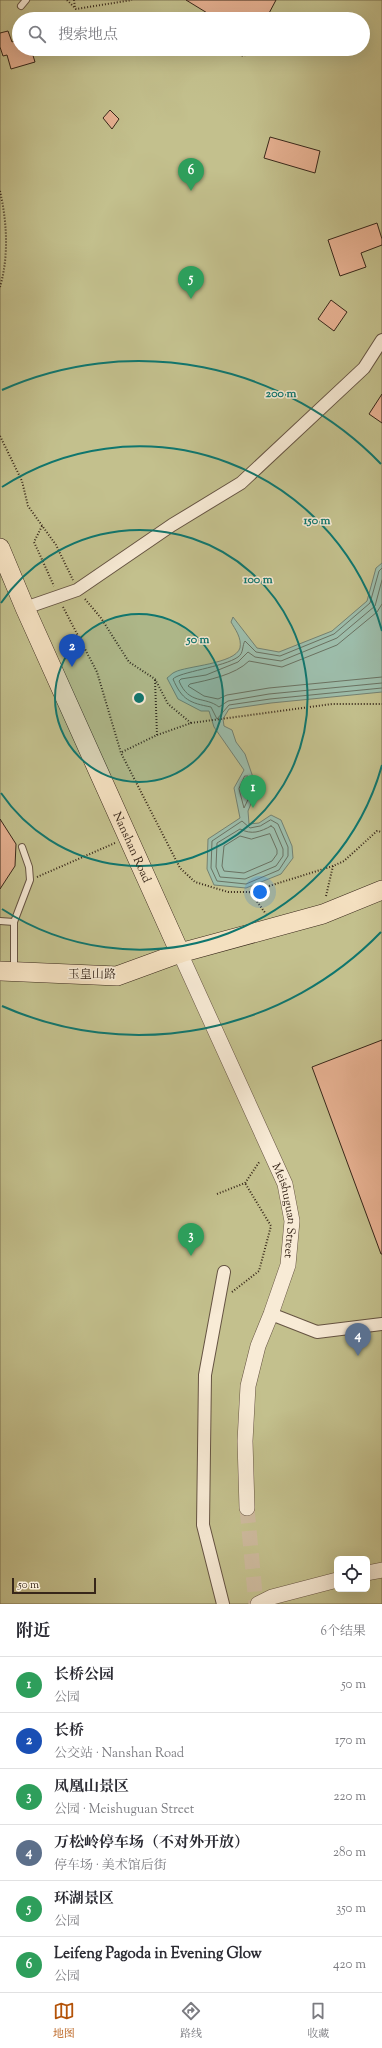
<!DOCTYPE html>
<html lang="zh">
<meta charset="utf-8">
<style>
:root{--surface:#fff;--page:#f7f7f7;--text:#2b2b33;--muted:#7c7c81;--line:#e1e1e2;--accent:#b45309}
body{margin:0;font-family:"Sorts Mill Goudy","Noto Serif SC",serif;background:var(--page);color:var(--text)}
.controls{position:absolute;right:12px;bottom:12px;display:grid;overflow:hidden;border-radius:6px;box-shadow:0 4px 16px #0002}
.controls button{width:36px;height:36px;display:grid;place-items:center;padding:0;border:0;border-bottom:1px solid var(--line);background:var(--surface);color:var(--text);font:20px sans-serif}
.scale{position:absolute;left:12px;bottom:10px;width:84px;box-sizing:border-box;padding-left:4px;border:2px solid #372619;border-top:0;font-size:11px;line-height:14px;white-space:nowrap;color:#372619;-webkit-text-stroke:3px #f8ebd6;paint-order:stroke}
.you{position:absolute;left:260px;top:892px;width:14px;height:14px;margin:-10px;border:3px solid #fff;border-radius:50%;background:#1a73e8;box-shadow:0 0 0 6px #1a73e833}
.badge{display:grid;place-items:center;width:26px;height:26px;border-radius:50%;background:var(--accent);color:#fff;font-size:13px;font-weight:700}
.pin{position:absolute;translate:-50% -33px;filter:drop-shadow(0 1px 2px #0008)}
.pin::after{content:'';position:absolute;top:21px;width:14px;height:12px;background:inherit;clip-path:polygon(0 0,100% 0,50% 100%)}
.list{margin:0;padding:0;list-style:none}
h2{display:flex;justify-content:space-between;align-items:center;height:52px;margin:0;padding:0 16px;font-size:17px}
h2 small{font-size:13px;font-weight:400;color:var(--muted)}
.list li{display:grid;grid-template-columns:26px 1fr auto;gap:12px;align-items:center;box-sizing:border-box;height:56px;padding:0 16px;border-top:1px solid var(--line)}
.list b{display:block;font-size:15px;white-space:nowrap}
.list p{margin:0;font-size:13px;white-space:nowrap;color:var(--muted)}
.list em{font-size:13px;font-style:normal;color:var(--muted)}
.icon{flex:none;width:22px;height:22px;fill:none;stroke:currentColor;stroke-width:2;stroke-linecap:round;stroke-linejoin:round}
.map{position:relative;flex:none;width:382px;height:1604px;overflow:hidden}
.search{position:absolute;background:var(--surface);box-shadow:0 4px 16px #0002;left:12px;right:12px;top:12px;height:44px;display:flex;align-items:center;gap:10px;box-sizing:border-box;padding:0 14px;border-radius:22px;color:var(--muted);font-size:15px}
.sheet{height:388px;background:var(--surface)}
nav{display:flex;justify-content:space-around;align-items:center;box-sizing:border-box;height:56px;border-top:1px solid var(--line);background:var(--surface);font-size:11px;color:var(--muted)}
nav a{display:grid;justify-items:center;gap:2px}
nav .on{color:var(--accent)}
.map>svg:first-child{display:block}
</style>
<div class="map">
<svg width="382" height="1604" viewBox="0 0 382 1604">
<rect width="100%" height="100%" fill="#f4e0c0"/>
<filter id="stains"><feTurbulence type="fractalNoise" baseFrequency=".005" numOctaves="4"/><feColorMatrix values="0 0 0 0 .2 0 0 0 0 .09 0 0 0 0 .02 0 0 0 .5 -.17"/></filter>
<radialGradient id="worn" r=".72"><stop offset=".6" stop-color="#630" stop-opacity="0"/><stop offset="1" stop-color="#630" stop-opacity=".3"/></radialGradient>
<!-- green -->
<path fill="#c3c08d" stroke="#7d7353" fill-rule="evenodd" d="M0,0H382V1604H0ZM19,19H363V49H19ZM337,1559H367V1589H337Z"/>
<!-- water -->
<path fill="#9dbeac" stroke="#748171" d="M382,563V692L271,703L229,709L223,719L224,726L232,730L236,742L245,754L257,789L248,811L249,824L259,823L271,815L281,820L292,846L293,858L281,874L246,888L214,885L207,869L208,839L240,818L234,788L244,770L214,727L209,711H201L178,699L167,678C170,676 172,673 175,672C186,666 235,664 240,648C242,638 235,629 231,622L233,617L257,648L279,652L332,631L367,601L376,568Z"/>
<g fill="none" stroke-linecap="round" stroke-linejoin="round">
<!-- shore -->
<g stroke="#6a7262" stroke-width="1">
<path d="M382,568L379,571L370,603L334,634L280,656L256,652L245,641C242,645 244,653 238,657C224,667 179,672 173,679C182,700 190,703 211,707L217,719L229,705L270,699L382,688"/>
<path d="M382,580L375,606L337,638L281,661L255,657L248,652L238,662L206,675L181,679L179,681C189,705 205,696 219,707L228,701L269,694L382,683"/>
<path d="M382,604L377,612L337,645L282,667L249,661C235,675 208,680 190,684L188,686L204,696L218,699L227,695L269,688L382,677"/>
<path d="M245,776H248L253,789L244,808L239,789Z"/>
<path d="M271,820L278,824L288,847V856L279,870L246,884L217,881L211,868L212,841L242,821L250,828L260,826Z"/>
<path d="M271,826L274,828L283,849V856L276,866L245,879L220,877L216,867L217,843L240,829C252,835 260,832 271,826Z"/>
<path d="M270,834L277,850V854L272,861L244,873L224,871L222,866L224,846L240,836L251,839Z"/>
</g>
</g>
<!-- building -->
<g fill="#e7b192" stroke="#372619">
<path d="M186,0H276L267,17L257,19H217Z"/>
<path d="M8,31L12,42L19,39V49H31L35,62L11,69L7,55L3,56L0,47V33Z"/>
<path d="M110,110L119,119L112,129L103,118Z"/>
<path d="M270,137L320,151L315,173L264,158Z"/>
<path d="M377,223L382,239V245L361,253L366,267L340,276L328,240Z"/>
<path d="M331,300L347,312L334,331L318,319Z"/>
<path d="M382,394V423L369,414Z"/>
<path d="M0,819L16,844L15,866L0,889Z"/>
<path d="M382,1040V1254H381L312,1067Z"/>
</g>
<g fill="none" stroke-linecap="round" stroke-linejoin="round">
<!-- tertiary-tunnel -->
<path stroke="#cebb9f" stroke-width="15" stroke-dasharray="15 8" stroke-linecap="butt" d="M247,1508L256,1604"/>
<!-- service casing -->
<g stroke="#665443" stroke-width="8">
<g id="service">
<path d="M21,6L26,0"/>
<path d="M0,921L14,922"/>
<path d="M14,970V922L30,880L29,867L22,847"/>
</g>
</g>
<!-- minor casing -->
<g stroke="#665443" stroke-width="14">
<g id="minor">
<path d="M25,608L77,590L172,525L241,483L364,368L382,340"/>
<path d="M271,1314L317,1332L382,1324"/>
<path d="M223,1604L203,1525L205,1375L224,1272"/>
</g>
</g>
<!-- tertiary casing -->
<g stroke="#665443" stroke-width="16">
<g id="tertiary">
<path id="s1" d="M180,953L285,1184L292,1221L288,1265L271,1314L258,1346L248,1386L245,1441L247,1508"/>
<path d="M367,1573L382,1570"/>
<path d="M258,1604L272,1597L337,1580"/>
</g>
</g>
<!-- primary casing -->
<g stroke="#372619" stroke-width="20">
<g id="primary">
<path id="s2" d="M0,548L25,608L180,953"/>
<path d="M0,971L117,976L180,953L323,914L382,890"/>
</g>
</g>
<!-- path -->
<g stroke="#372619" stroke-width="2" stroke-dasharray="1 2" stroke-linecap="butt">
<path d="M67,0L76,9L132,0"/>
<path d="M74,0L75,8"/>
<path d="M232,49L241,56L272,49"/>
<path d="M0,191C7,222 9,256 0,287"/>
<path d="M0,436L22,481L28,506L56,545L73,580"/>
<path d="M42,526L34,542L54,586"/>
<path d="M85,599L101,618L129,662L155,679L168,704L191,723L157,735L122,752"/>
<path d="M63,607L97,672L121,753L180,868L195,882L228,892H250L333,866L344,861L377,831L382,832"/>
<path d="M155,680L157,735"/>
<path d="M191,723L332,704H382"/>
<path d="M37,877L115,843"/>
<path d="M250,892L266,914"/>
<path d="M326,896L333,866"/>
<path d="M217,1194L245,1183L260,1161"/>
<path d="M232,1292L259,1271L271,1226L245,1183"/>
</g>
<!-- service -->
<use href="#service" stroke="#f8ebd6" stroke-width="6"/>
<!-- minor -->
<use href="#minor" stroke="#f8ebd6" stroke-width="12"/>
<!-- tertiary -->
<use href="#tertiary" stroke="#f8ebd6" stroke-width="15"/>
<!-- primary -->
<use href="#primary" stroke="#f4e0c0" stroke-width="19"/>
</g>
<!-- distance rings -->
<circle cx="139" cy="698" r="84" fill="#0f766e" fill-opacity=".12"/>
<g fill="none" stroke="#0f766e" stroke-width="2">
<circle cx="139" cy="698" r="84"/>
<path d="M1 603A168 168 0 1 1 1 793"/>
<path d="M382 765A252 252 0 0 1 2 909M2 487A252 252 0 0 1 382 631"/>
<path d="M381 932A337 337 0 0 1 2 1006M2 390A337 337 0 0 1 381 464"/>
</g>
<g text-anchor="middle" stroke-width="3" stroke-linejoin="round" paint-order="stroke">
<!-- street labels -->
<g font-size="12" fill="#372619" stroke="#f8ebd6">
<text dy="4" stroke="none"><textPath href="#s2" startOffset="327">Nanshan Road</textPath></text>
<text x="92" y="978">玉皇山路</text>
<text dy="4" stroke="none"><textPath href="#s1" startOffset="280">Meishuguan Street</textPath></text>
</g>
</g>
<circle cx="139" cy="698" r="6" fill="#0f766e" stroke="#f8ebd6" stroke-width="2"/>
<g font-size="12" text-anchor="middle" font-weight="bold" fill="#0f766e" stroke="#f8ebd6" stroke-width="3" stroke-linejoin="round" paint-order="stroke">
<text x="281" y="397">200 m</text>
<text x="317" y="524">150 m</text>
<text x="258" y="583">100 m</text>
<text x="198" y="643">50 m</text>
</g>
<rect width="100%" height="100%" filter="url(#stains)"/>
<rect width="100%" height="100%" fill="url(#worn)"/>
</svg>
<div class="controls">
<button><svg class="icon" aria-label="locate" viewBox="0 0 24 24"><circle cx="12" cy="12" r="6"/><path d="M12 2v4M12 18v4M2 12h4M18 12h4"/></svg></button>
</div>
<div class="scale">50 m</div>
<div class="you"></div>
<div class="pin badge" style="left:253px;top:808px;background:#2e9e5b">1</div>
<div class="pin badge" style="left:72px;top:667px;background:#1a4fb4">2</div>
<div class="pin badge" style="left:191px;top:1256px;background:#2e9e5b">3</div>
<div class="pin badge" style="left:358px;top:1356px;background:#5c6f8a">4</div>
<div class="pin badge" style="left:191px;top:299px;background:#2e9e5b">5</div>
<div class="pin badge" style="left:191px;top:191px;background:#2e9e5b">6</div>
<div class="search"><svg class="icon" aria-label="search" viewBox="0 0 24 24"><circle cx="10" cy="10" r="6"/><path d="M15 15l6 6"/></svg>搜索地点</div>
</div>
<section class="sheet">
<h2>附近<small>6个结果</small></h2>
<ul class="list">
<li><span class="badge" style="background:#2e9e5b">1</span><div><b>长桥公园</b><p>公园</p></div><em>50 m</em></li>
<li><span class="badge" style="background:#1a4fb4">2</span><div><b>长桥</b><p>公交站 · Nanshan Road</p></div><em>170 m</em></li>
<li><span class="badge" style="background:#2e9e5b">3</span><div><b>凤凰山景区</b><p>公园 · Meishuguan Street</p></div><em>220 m</em></li>
<li><span class="badge" style="background:#5c6f8a">4</span><div><b>万松岭停车场（不对外开放）</b><p>停车场 · 美术馆后街</p></div><em>280 m</em></li>
<li><span class="badge" style="background:#2e9e5b">5</span><div><b>环湖景区</b><p>公园</p></div><em>350 m</em></li>
<li><span class="badge" style="background:#2e9e5b">6</span><div><b>Leifeng Pagoda in Evening Glow</b><p>公园</p></div><em>420 m</em></li>
</ul>
</section>
<nav>
<a class="on"><svg class="icon" aria-label="map" viewBox="0 0 24 24"><path d="M3 6l6-2 6 2 6-2v14l-6 2-6-2-6 2zM9 4v14M15 6v14"/></svg>地图</a>
<a><svg class="icon" aria-label="directions" viewBox="0 0 24 24"><path d="M12 3l9 9-9 9-9-9zM9 14v-3h6M13 9l2 2-2 2"/></svg>路线</a>
<a><svg class="icon" aria-label="saved" viewBox="0 0 24 24"><path d="M7 4h10v16l-5-4-5 4z"/></svg>收藏</a>
</nav>
